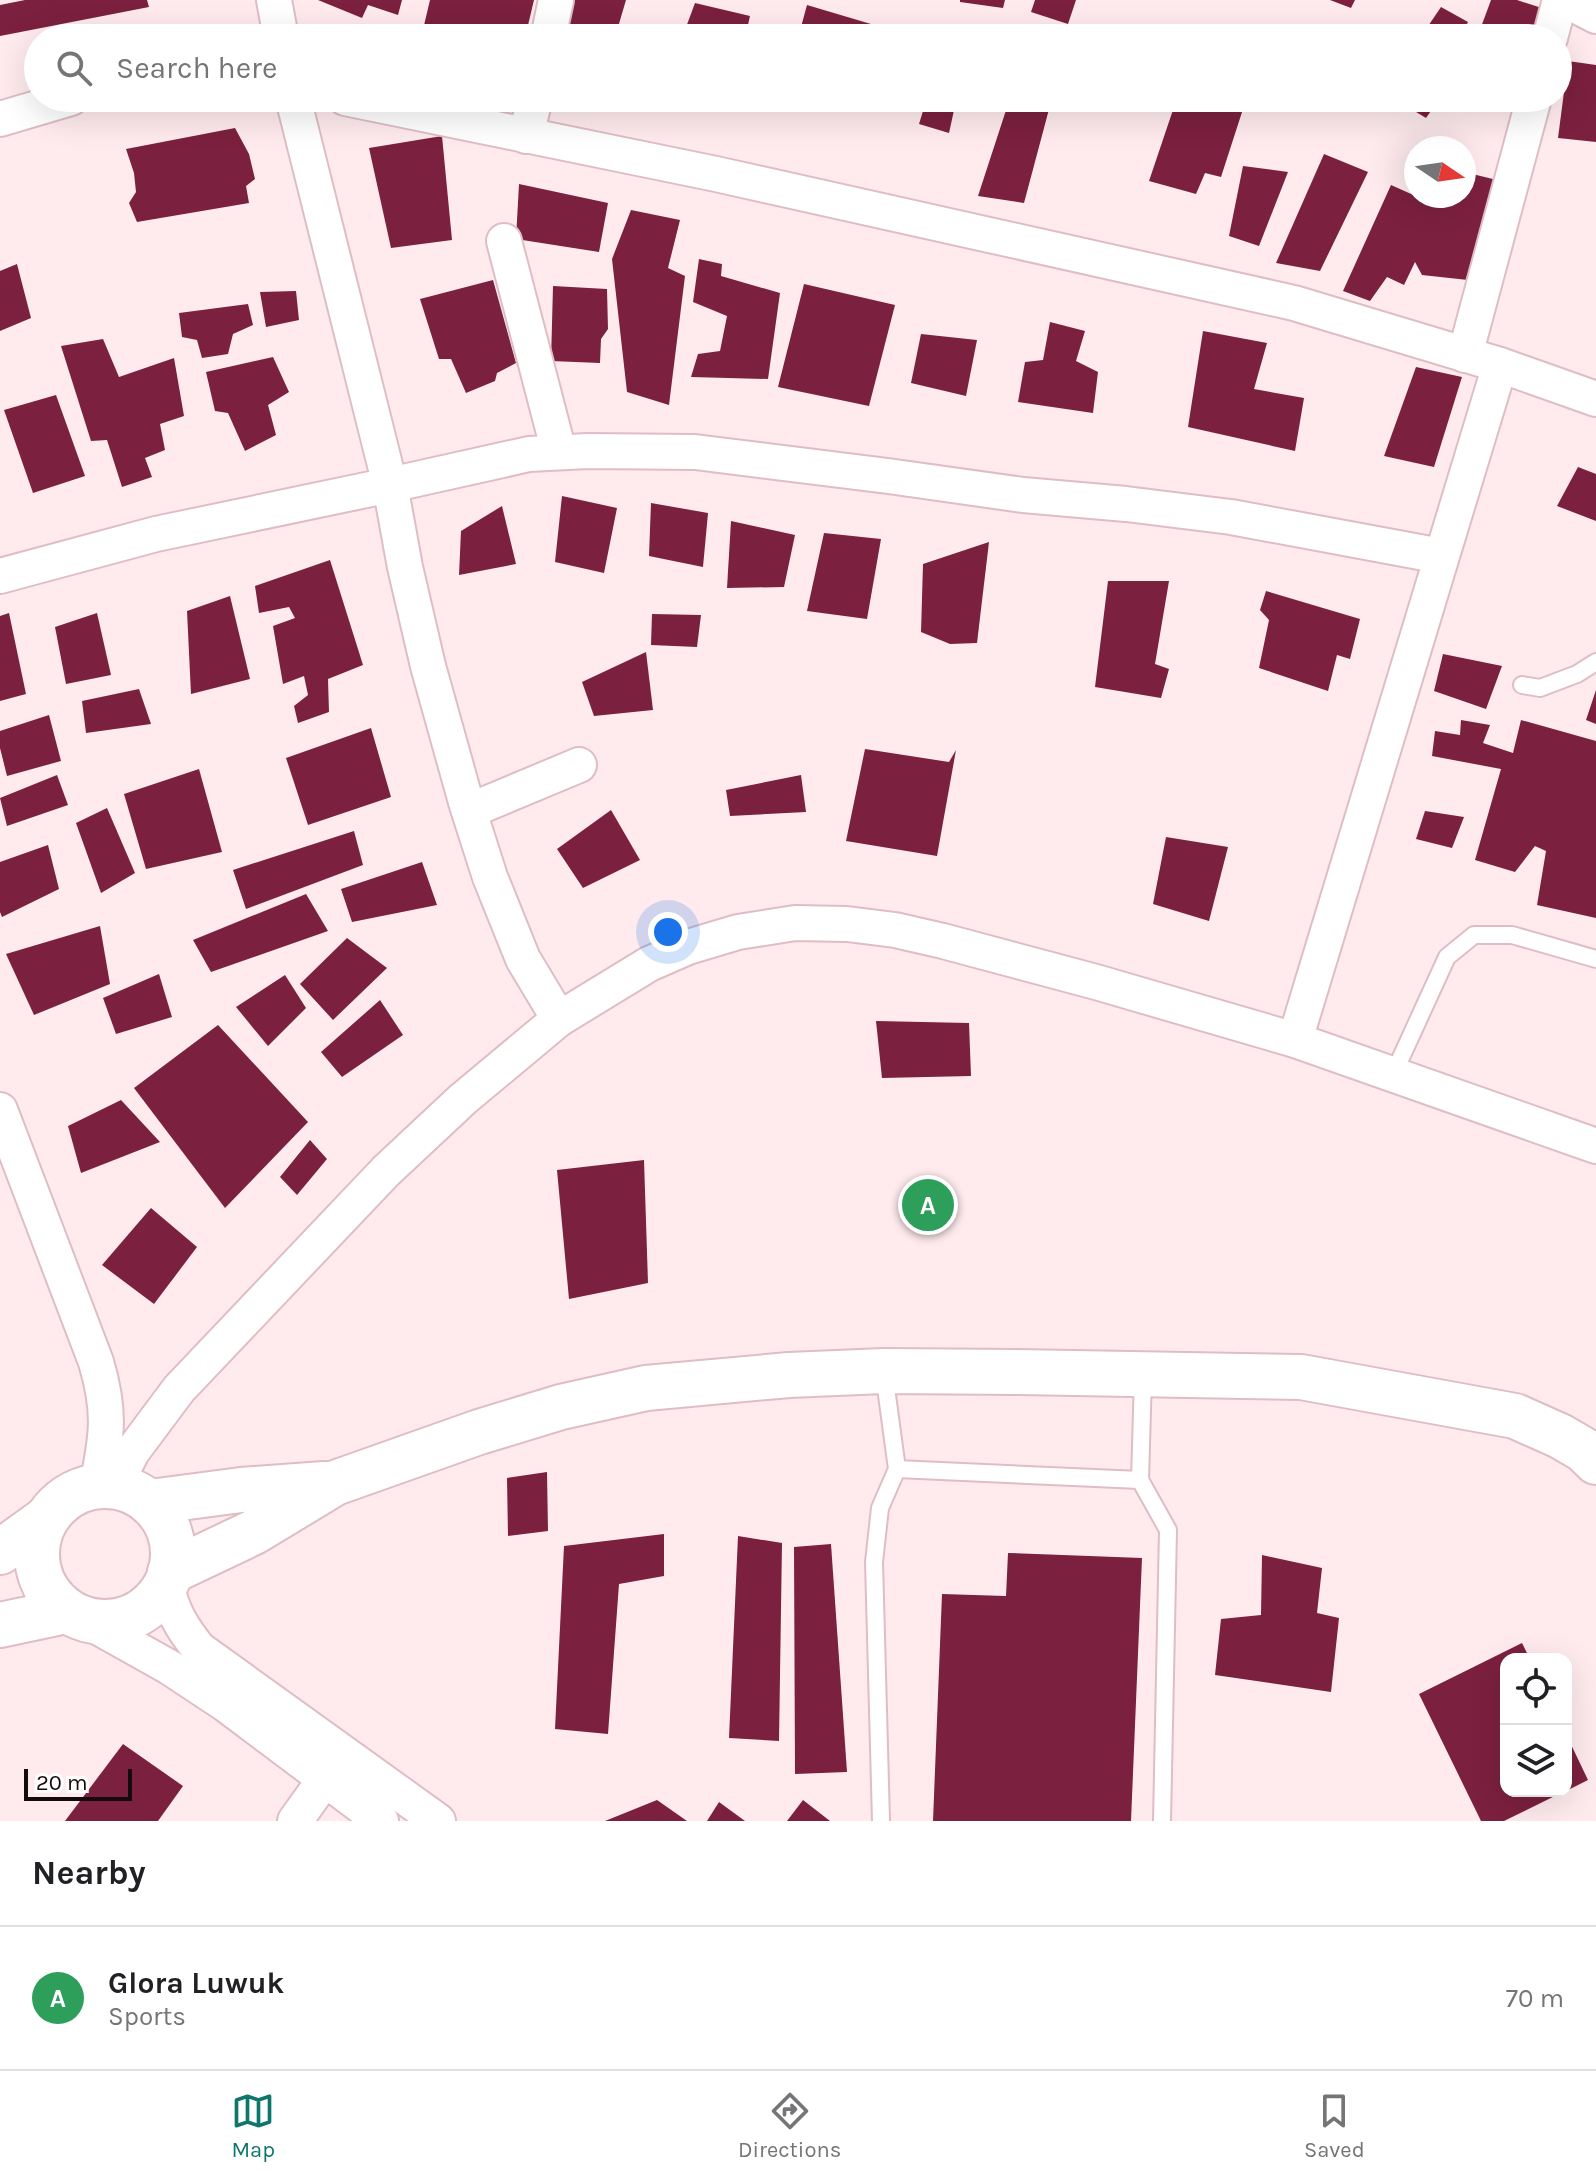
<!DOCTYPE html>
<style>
:root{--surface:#fff;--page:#f2f2f2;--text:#202124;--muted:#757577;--line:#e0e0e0;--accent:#0f766e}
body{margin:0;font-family:Karla,sans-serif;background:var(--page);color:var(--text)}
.controls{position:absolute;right:24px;bottom:24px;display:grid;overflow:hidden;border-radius:16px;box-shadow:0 8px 32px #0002}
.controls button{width:72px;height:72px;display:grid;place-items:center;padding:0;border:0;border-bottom:2px solid var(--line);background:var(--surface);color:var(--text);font:40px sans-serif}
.compass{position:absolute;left:1404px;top:136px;width:72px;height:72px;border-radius:50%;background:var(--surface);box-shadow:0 8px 32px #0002;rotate:103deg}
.scale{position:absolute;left:24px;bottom:20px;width:108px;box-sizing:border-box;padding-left:8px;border:4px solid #150b0d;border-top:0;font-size:22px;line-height:28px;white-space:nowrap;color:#150b0d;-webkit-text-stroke:6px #fefefe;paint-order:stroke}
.you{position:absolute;left:668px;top:932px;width:28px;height:28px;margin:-20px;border:6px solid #fff;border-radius:50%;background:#1a73e8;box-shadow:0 0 0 12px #1a73e833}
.badge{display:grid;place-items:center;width:52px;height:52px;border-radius:50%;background:var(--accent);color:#fff;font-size:26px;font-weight:700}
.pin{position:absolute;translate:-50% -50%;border:4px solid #fff;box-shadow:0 2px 8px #0006}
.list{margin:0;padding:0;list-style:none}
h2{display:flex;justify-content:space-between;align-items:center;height:104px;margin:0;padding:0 32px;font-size:34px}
h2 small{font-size:26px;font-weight:400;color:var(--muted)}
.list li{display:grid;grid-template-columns:52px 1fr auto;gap:24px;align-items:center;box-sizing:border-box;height:144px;padding:0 32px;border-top:2px solid var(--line)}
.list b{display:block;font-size:30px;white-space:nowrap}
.list p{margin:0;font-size:26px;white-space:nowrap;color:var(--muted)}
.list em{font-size:26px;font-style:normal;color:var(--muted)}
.icon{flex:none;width:44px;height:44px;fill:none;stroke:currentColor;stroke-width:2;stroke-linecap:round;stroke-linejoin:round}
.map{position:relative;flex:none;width:1596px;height:1821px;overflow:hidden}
.search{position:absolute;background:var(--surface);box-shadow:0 8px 32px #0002;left:24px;right:24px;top:24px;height:88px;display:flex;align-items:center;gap:20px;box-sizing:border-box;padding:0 28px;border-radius:44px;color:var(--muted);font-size:30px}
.sheet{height:248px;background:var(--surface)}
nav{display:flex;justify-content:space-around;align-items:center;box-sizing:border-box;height:112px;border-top:2px solid var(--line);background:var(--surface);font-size:22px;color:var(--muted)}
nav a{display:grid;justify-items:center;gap:4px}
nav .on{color:var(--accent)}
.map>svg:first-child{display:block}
</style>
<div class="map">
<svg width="1596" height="1821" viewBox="0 0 1596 1821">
<rect width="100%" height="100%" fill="#ffebee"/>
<!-- building -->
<g fill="#7b203e">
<path d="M25,0H147L149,7L0,36V5Z"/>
<path d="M318,0H402L398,15L368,5L362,18Z"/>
<path d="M430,0H534L525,38H421Z"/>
<path d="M571,0H626L616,34L564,26Z"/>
<path d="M960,0H1005L1003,8L960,2Z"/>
<path d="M1035,0H1076L1068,24L1031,12Z"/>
<path d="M1330,0H1355L1351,8Z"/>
<path d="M1491,0H1517L1548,10L1538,38H1477Z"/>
<path d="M695,3L750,16L745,38H682Z"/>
<path d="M807,5L881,27L879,38H798Z"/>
<path d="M1441,7L1468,22L1460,38H1420Z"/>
<path d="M1568,61L1596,65V142L1558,138Z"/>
<path d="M827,98H868L865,112Z"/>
<path d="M927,98H981L979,105L956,101L949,133L919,124Z"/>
<path d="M1010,98H1052L1024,203L978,196Z"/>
<path d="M1177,98H1219L1243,109L1221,177L1205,173L1196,194L1149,181Z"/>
<path d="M1393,98H1440L1426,118Z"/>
<path d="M235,128L249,154L255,179L246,186L249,203L137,222L129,203L136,192L134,173L126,149Z"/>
<path d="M442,136L452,240L391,248L369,148Z"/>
<path d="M1324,154L1368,172L1320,271L1276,263Z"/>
<path d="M1243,166L1288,172L1259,246L1229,236Z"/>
<path d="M1464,172L1497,180L1468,280L1422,275L1415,262L1404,285L1387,277L1370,301L1343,291L1391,185L1429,202L1434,196H1464Z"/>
<path d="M519,184L608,203L599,252L516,239Z"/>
<path d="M631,210L680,220L668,268L685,276L669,405L627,392L612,259Z"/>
<path d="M699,259L722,264L721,276L780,293L768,379L691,377L698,354L720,351L727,316L693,302Z"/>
<path d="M17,264L31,318L0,331V271Z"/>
<path d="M493,280L516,363L497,373L495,381L466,393L451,359H439L420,299Z"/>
<path d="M804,284L895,305L869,406L778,387Z"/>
<path d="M553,286L607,289L608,329L601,339L600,363L551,361Z"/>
<path d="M296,291L299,320L266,327L260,292Z"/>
<path d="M248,304L253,325L233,334L228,354L202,358L197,340L182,337L179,313Z"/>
<path d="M1050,322L1085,331L1076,361L1098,372L1093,413L1018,402L1025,362L1043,360Z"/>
<path d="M1203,331L1267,343L1254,389L1304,398L1295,451L1188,427Z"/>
<path d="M921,334L977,340L966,396L911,383Z"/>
<path d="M103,339L119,377L174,358L184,416L160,424L165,450L145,458L152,477L122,487L107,440L91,441L61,346Z"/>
<path d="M273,357L289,392L268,405L276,435L245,451L228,413L215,411L206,372Z"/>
<path d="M1416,367L1462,377L1434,467L1384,456Z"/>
<path d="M56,395L85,476L33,493L4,410Z"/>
<path d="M1578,467L1596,474V521L1557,506Z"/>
<path d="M562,496L617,508L604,573L555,562Z"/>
<path d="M651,503L708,513L703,567L649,556Z"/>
<path d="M502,506L516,564L459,575L461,531Z"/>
<path d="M731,521L795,535L784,587L727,588Z"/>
<path d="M824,533L881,539L867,619L807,611Z"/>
<path d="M989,542L977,643L950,644L921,632L923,564Z"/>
<path d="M330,560L363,665L328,679L329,712L298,723L294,706L308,695L304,676L283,684L273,626L295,618L289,607L259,613L255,586Z"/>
<path d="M1108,581H1169L1155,664L1169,669L1161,698L1095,687Z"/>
<path d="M1266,591L1360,619L1350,659L1337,655L1328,691L1259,668L1269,620L1260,610Z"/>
<path d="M230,596L250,679L191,694L187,611Z"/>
<path d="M9,613L26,694L0,701V616Z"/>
<path d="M97,613L111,675L66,684L55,627Z"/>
<path d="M652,614L701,615L697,647L651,645Z"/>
<path d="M646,652L653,710L594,716L582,682Z"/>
<path d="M1443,654L1502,666L1486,709L1434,691Z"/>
<path d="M139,689L151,724L86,733L82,701Z"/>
<path d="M1596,690V724L1586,720Z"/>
<path d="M49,715L61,761L7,776L0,748V731Z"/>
<path d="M1461,720L1490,725L1483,743L1513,753L1521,720L1596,741V918L1537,905L1546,851L1535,846L1515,872L1475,860L1501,769L1432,756L1435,731L1460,735Z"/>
<path d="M371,728L391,797L308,825L286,758Z"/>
<path d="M865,749L949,762L956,750L937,856L846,841Z"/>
<path d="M199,769L222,852L146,869L124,794Z"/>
<path d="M57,775L68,805L7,826L0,798Z"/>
<path d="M801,775L806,812L730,816L726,790Z"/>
<path d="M107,808L135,873L101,893L76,823Z"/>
<path d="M611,810L640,860L583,888L557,849Z"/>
<path d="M1425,811L1464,817L1452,848L1416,839Z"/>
<path d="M354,831L363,865L246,909L233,870Z"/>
<path d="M1166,837L1228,847L1209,921L1153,904Z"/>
<path d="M48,845L59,889L2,917L0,912V862Z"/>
<path d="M422,862L437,905L352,922L341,889Z"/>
<path d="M306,894L328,931L211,972L193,940Z"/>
<path d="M100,926L110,984L34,1015L6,954Z"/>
<path d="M347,938L387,968L333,1020L300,984Z"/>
<path d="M159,974L172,1017L116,1034L103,998Z"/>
<path d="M285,975L306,1008L268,1046L236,1007Z"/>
<path d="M380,1000L403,1035L342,1077L321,1052Z"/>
<path d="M876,1021L969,1023L971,1076L882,1078Z"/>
<path d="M218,1025L308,1122L225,1208L134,1088Z"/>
<path d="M121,1100L160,1142L81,1173L68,1126Z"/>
<path d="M310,1140L327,1159L297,1195L280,1177Z"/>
<path d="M644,1160L648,1283L569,1299L557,1170Z"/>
<path d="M151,1208L197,1247L154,1304L102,1265Z"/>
<path d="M547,1472L548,1531L508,1536L507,1478Z"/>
<path d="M664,1534V1576L619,1584L608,1734L555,1729L564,1546Z"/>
<path d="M738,1536L782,1543L779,1741L729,1738Z"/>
<path d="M831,1544L847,1772L795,1774L794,1547Z"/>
<path d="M1008,1553L1142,1558L1131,1821H933L942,1594L1006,1596Z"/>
<path d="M1262,1555L1322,1568L1317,1613L1339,1618L1331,1692L1215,1675L1221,1619L1261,1615Z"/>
<path d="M1522,1643L1530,1659H1506V1791H1565L1504,1821H1481L1419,1694Z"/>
<path d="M1566,1734L1588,1780L1566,1791Z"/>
<path d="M123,1744L183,1786L158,1821H65Z"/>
<path d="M657,1800L687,1821H605Z"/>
<path d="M803,1800L830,1821H787Z"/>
<path d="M719,1802L745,1821H707Z"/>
</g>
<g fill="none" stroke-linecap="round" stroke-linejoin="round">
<!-- lane casing -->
<g stroke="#debec4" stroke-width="20">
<g id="lane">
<path d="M1522,685L1540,688L1577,674L1596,662"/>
<path d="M1393,1075L1447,957L1474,935H1512L1596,959"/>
<path d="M1143,1376L1140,1480L1168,1530L1162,1821"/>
<path d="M897,1469L1140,1480"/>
<path d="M881,1821L874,1562L880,1508L897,1469L884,1373"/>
</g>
</g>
<!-- street casing -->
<g stroke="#debec4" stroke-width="38">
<g id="street">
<path d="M274,0L281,38"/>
<path d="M1565,0L1596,16"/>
<path d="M548,38L556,0"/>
<path d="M1550,38L1560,0"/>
<path d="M293,98L390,485L405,567L428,666L466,802L490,877L523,959L559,1019"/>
<path d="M345,98L716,174L1294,303L1500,365L1596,399"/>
<path d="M0,119L71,98"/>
<path d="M526,136L535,98"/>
<path d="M504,241L559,452"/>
<path d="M1465,355L1534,98"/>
<path d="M0,576L156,534L390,485L529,454L588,451L695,452L888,476L1023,495L1126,504L1231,517L1441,556"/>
<path d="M469,811L579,765"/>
<path d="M1295,1040L1500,365"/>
<path d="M0,1110L96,1362C111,1412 107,1436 97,1486"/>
<path d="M115,1486L132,1452L179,1389L386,1171L463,1099L559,1019L649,964L688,947L738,932L795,923L847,924L895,930L943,941L1096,982L1295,1040L1596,1146"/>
<path d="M166,1585C173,1612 181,1627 199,1649L438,1821"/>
<path d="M85,1620L169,1667L225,1704L381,1821"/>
<path d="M295,1821L325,1779"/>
</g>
</g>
<!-- highway casing -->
<g stroke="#debec4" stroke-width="48">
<g id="highway">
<circle cx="105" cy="1554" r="68"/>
<path d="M150,1502L241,1490L324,1484"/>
<path d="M0,1552L46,1519"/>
<path d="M170,1572L254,1532L335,1483L479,1432L561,1407L646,1388L789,1375L884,1371L1017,1372L1301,1377L1515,1416L1560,1436L1584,1450L1596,1462"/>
<path d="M0,1625L66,1611"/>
</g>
</g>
<!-- lane -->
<use href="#lane" stroke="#fff" stroke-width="16"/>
<!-- street -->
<use href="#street" stroke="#fff" stroke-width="34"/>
<!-- highway -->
<use href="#highway" stroke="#fff" stroke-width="44"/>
</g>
</svg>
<div class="controls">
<button><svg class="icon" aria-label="locate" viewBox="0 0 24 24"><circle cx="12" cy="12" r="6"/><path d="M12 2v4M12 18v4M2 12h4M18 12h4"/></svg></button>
<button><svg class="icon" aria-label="layers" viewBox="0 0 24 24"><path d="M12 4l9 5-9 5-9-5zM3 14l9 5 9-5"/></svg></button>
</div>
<svg class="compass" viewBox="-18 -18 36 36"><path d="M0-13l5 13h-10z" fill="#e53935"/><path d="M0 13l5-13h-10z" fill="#757577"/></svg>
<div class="scale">20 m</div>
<div class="you"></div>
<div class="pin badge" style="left:928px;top:1205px;background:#2e9e5b">A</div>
<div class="search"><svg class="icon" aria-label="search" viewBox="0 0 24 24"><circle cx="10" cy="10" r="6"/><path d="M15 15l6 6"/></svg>Search here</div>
</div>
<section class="sheet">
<h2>Nearby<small></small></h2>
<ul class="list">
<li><span class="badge" style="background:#2e9e5b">A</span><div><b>Glora Luwuk</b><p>Sports</p></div><em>70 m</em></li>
</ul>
</section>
<nav>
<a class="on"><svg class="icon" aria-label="map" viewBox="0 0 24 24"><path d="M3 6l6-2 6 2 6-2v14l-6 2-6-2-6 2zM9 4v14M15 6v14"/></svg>Map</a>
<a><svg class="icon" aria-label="directions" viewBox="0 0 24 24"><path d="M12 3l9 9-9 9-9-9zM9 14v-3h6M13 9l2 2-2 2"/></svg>Directions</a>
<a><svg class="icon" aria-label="saved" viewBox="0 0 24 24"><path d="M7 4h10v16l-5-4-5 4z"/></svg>Saved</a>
</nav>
